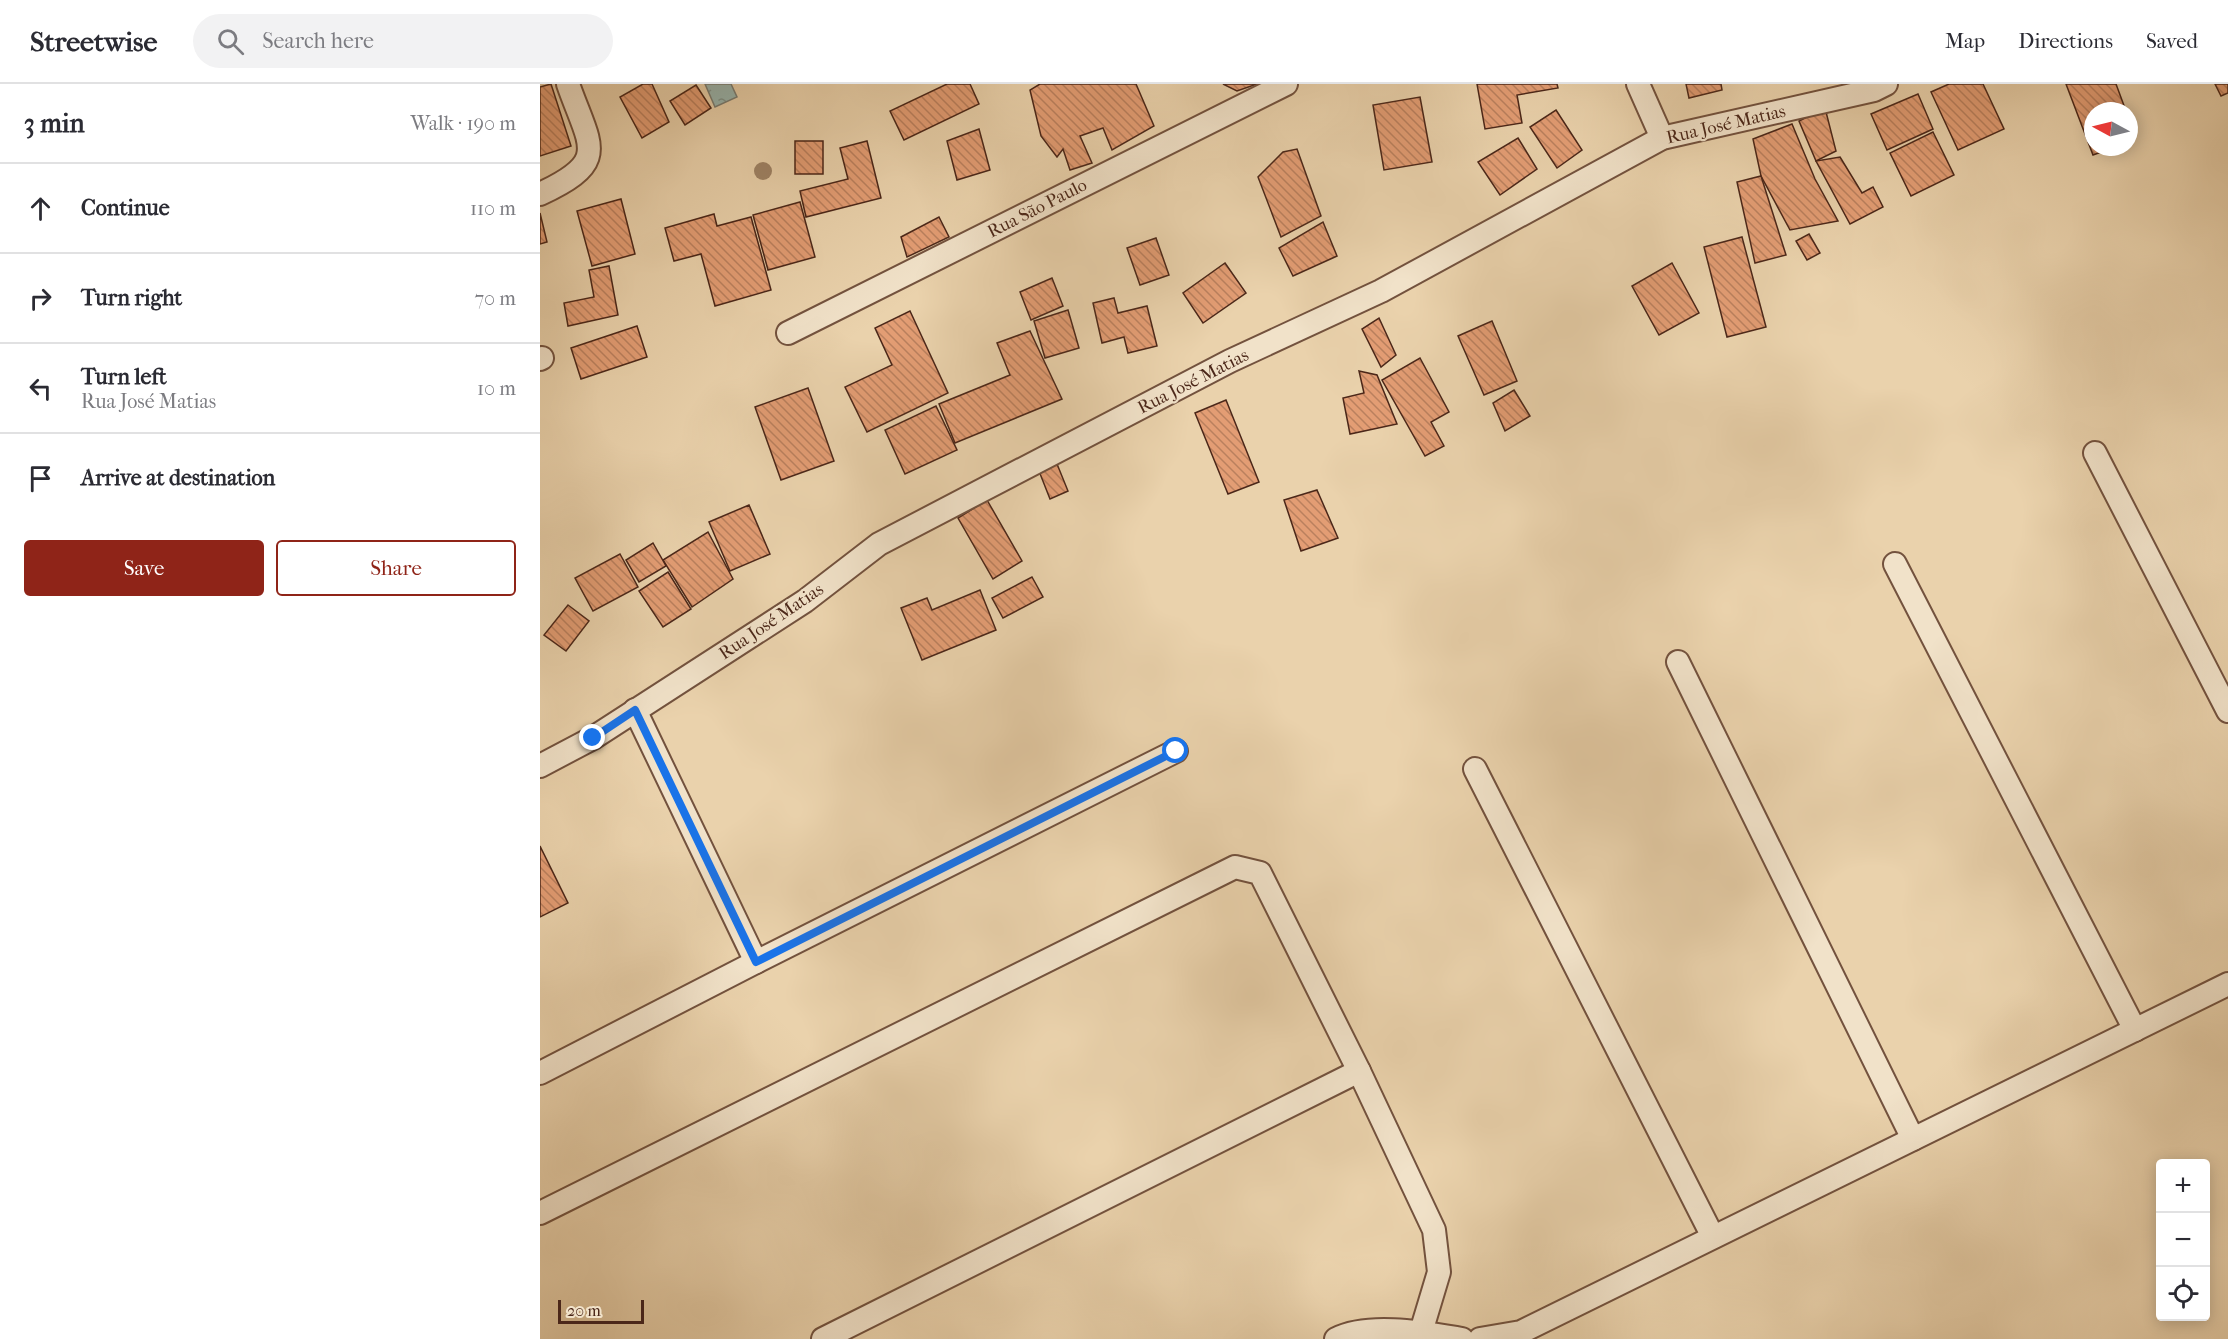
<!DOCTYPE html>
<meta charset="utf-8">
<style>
:root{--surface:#fff;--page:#f2f2f3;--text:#2b2b33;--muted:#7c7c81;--line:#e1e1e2;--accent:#8f2418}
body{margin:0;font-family:"IM FELL French Canon",serif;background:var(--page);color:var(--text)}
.controls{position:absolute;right:18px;bottom:18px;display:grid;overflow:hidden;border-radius:6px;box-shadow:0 3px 15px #0003}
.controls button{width:54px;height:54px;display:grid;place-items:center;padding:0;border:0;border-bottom:2px solid var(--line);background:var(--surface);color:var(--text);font:30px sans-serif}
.compass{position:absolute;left:1544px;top:18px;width:54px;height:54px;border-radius:50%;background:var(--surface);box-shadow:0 3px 15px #0003;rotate:277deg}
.scale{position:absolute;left:18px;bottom:15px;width:86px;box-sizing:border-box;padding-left:6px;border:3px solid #4b2719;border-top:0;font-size:16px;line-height:21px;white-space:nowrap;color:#4b2719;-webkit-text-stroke:4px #f1e2c9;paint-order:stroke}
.stop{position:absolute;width:18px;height:18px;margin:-14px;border:4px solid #1a73e8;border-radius:50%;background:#fff}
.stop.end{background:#1a73e8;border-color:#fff;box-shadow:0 2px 6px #0008}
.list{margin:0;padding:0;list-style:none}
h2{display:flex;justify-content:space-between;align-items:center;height:78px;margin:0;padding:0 24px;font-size:26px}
h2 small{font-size:20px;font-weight:400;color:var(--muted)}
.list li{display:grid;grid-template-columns:39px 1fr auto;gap:18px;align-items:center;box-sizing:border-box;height:90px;padding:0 24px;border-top:2px solid var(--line)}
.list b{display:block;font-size:22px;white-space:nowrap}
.list p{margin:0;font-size:20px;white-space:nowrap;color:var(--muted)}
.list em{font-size:20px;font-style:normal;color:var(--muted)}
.actions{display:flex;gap:12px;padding:18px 24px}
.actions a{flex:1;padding:14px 0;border:2px solid var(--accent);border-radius:6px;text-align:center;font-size:21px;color:var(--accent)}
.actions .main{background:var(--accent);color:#fff}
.icon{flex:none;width:33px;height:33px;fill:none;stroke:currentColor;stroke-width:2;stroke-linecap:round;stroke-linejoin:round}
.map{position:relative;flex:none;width:1688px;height:1255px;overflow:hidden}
header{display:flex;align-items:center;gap:36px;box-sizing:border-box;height:84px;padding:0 30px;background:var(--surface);border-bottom:2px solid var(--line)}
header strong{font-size:28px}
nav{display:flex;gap:33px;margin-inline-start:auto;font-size:21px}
.search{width:420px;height:54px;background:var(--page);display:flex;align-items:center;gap:15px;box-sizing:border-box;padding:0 21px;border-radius:33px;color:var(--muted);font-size:22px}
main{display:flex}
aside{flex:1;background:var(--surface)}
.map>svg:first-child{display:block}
</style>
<header>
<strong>Streetwise</strong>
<div class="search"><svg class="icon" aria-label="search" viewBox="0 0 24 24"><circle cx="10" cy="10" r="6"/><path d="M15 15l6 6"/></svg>Search here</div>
<nav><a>Map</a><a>Directions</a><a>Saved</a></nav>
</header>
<main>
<aside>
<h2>3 min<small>Walk · 190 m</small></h2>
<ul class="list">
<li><svg class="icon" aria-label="ahead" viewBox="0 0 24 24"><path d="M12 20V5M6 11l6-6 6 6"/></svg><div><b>Continue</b></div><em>110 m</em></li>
<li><svg class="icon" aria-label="right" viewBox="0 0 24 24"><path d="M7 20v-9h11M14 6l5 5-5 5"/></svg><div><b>Turn right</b></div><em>70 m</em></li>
<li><svg class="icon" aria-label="left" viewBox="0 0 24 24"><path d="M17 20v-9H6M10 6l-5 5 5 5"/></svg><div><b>Turn left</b><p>Rua José Matias</p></div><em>10 m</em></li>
<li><svg class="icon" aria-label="arrive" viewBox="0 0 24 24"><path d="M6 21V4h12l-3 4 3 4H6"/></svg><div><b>Arrive at destination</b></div></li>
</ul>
<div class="actions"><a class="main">Save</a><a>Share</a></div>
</aside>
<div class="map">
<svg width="1688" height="1255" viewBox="0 0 1688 1255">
<defs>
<pattern id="water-ripples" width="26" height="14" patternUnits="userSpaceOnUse" patternTransform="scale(1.5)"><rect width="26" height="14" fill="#98b6b0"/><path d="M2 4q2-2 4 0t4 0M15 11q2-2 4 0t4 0" fill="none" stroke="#7e948e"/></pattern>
<pattern id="building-back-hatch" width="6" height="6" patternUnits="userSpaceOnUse" patternTransform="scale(1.5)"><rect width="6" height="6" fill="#e39d74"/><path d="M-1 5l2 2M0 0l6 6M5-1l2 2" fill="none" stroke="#ba805e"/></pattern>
</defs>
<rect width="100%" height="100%" fill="#ead2ac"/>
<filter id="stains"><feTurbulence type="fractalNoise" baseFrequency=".00333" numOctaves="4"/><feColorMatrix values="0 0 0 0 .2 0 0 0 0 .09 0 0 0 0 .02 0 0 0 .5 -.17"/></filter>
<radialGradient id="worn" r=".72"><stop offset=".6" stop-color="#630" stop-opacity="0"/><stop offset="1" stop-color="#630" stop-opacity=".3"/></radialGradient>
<!-- water -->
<path fill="url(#water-ripples)" stroke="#797d74" stroke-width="1.5" d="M165,0H191L197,13L175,23Z"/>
<!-- building -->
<g fill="url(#building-back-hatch)" stroke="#4b2719" stroke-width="1.5">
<path d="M11,0L31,62L0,72V3Z"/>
<path d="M103,0H112L129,38L102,54L80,13Z"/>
<path d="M407,0H430L439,20L364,56L350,27Z"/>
<path d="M500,0H596L614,42L572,66L563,44L540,52L552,79L530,86L523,65L517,73L501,52L490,6Z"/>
<path d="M683,0H717L697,7Z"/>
<path d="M937,0H1017L1018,4L977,11L982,39L945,45Z"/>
<path d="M1146,0H1181L1182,6L1149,14Z"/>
<path d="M1409,0H1443L1464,45L1418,66L1391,8Z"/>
<path d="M1526,0H1576L1586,27H1553V63H1575L1553,71Z"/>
<path d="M1675,0H1688V9L1681,12Z"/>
<path d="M156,1L171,24L145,41L130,17Z"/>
<path d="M1378,10L1393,45L1347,66L1331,30Z"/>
<path d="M880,13L892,78L844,86L833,21Z"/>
<path d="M1285,24L1296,67L1276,77L1259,37Z"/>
<path d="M1016,26L1042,66L1017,84L990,43Z"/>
<path d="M1252,40L1275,95L1298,137L1250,146L1221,92L1213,55Z"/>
<path d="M439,45L450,86L417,96L407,57Z"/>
<path d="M1393,48L1414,91L1371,112L1350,69Z"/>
<path d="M978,54L997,85L960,111L938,78Z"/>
<rect x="255" y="57" width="28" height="33"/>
<path d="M327,57L341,114L266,133L260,107L308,95L300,64Z"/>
<path d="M757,65L781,132L741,153L718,93L743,68Z"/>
<path d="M1300,73L1322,109L1333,103L1343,123L1310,140L1276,77Z"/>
<path d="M1221,92L1246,171L1215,179L1197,98Z"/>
<path d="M81,115L95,170L52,182L37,127Z"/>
<path d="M260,118L275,173L228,186L213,131Z"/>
<path d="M0,129L7,158L0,160Z"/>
<path d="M174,130L177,142L211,133L231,206L175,222L161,170L134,177L125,144Z"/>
<path d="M399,133L409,153L367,173L361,153Z"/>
<path d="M783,138L797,172L753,192L739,164Z"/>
<path d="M1269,150L1280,169L1267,176L1256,157Z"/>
<path d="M1202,153L1226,243L1187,253L1164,163Z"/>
<path d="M616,154L629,191L600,201L587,164Z"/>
<path d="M685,179L706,209L663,239L643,209Z"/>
<path d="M1132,179L1159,229L1119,251L1092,202Z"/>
<path d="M69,182L78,231L28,242L24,219L54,213L49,186Z"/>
<path d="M512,194L523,222L491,236L480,208Z"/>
<path d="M574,214L578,229L607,222L617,262L588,269L584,253L562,259L553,219Z"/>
<path d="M528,226L539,264L505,274L494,237Z"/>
<path d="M370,227L408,309L327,348L305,303L352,281L335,244Z"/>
<path d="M839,234L856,271L841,283L822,245Z"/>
<path d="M952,237L977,297L944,311L918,252Z"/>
<path d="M97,242L107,273L41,295L31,264Z"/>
<path d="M490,247L522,315L415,359L399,320L470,291L457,259Z"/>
<path d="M880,274L909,328L891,338L904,362L885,372L842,296Z"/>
<path d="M819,287L837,291L857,340L810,350L803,314L824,309Z"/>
<path d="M268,304L294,377L241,396L215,323Z"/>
<path d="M974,306L990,332L965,347L953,319Z"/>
<path d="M686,316L719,398L688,410L655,329Z"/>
<path d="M396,322L417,366L365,390L345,346Z"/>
<path d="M515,375L528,407L510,415L497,382Z"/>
<path d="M777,406L798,454L761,467L744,416Z"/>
<path d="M447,416L482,477L453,495L418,434Z"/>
<path d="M209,421L230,470L190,487L169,438Z"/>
<path d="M168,448L193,495L152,523L123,476Z"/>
<path d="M113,459L126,482L99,498L86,476Z"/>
<path d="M80,470L98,503L53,527L35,494Z"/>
<path d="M128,488L151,525L123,543L99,507Z"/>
<path d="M492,493L503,513L463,534L452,514Z"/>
<path d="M440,506L456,546L382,576L361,524L387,514L392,526Z"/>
<path d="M28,521L49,537L26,567L4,551Z"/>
<path d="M0,762L28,819L0,833Z"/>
</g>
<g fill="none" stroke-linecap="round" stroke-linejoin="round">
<!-- street casing -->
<g stroke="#73523e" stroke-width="26">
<g id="street">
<path d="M1098,0L1122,54"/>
<path d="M0,110C71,77 50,63 28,0"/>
<path d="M248,249L746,0"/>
<path d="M0,275L2,274"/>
<path d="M1555,369L1688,627"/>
<path d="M1355,480L1595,946"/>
<path d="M1138,578L1373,1055"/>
<path d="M95,626L216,878L636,667"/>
<path d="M0,682L53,654L265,517L339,460L690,277L841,207L1122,54L1334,6L1346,0"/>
<path d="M935,685L1173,1153"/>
<path d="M0,989L216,878"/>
<path d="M0,1129L695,783L720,789L819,987L894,1146L899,1188L881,1248"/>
<path d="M283,1255L819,987"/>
<path d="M796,1255C829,1238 886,1249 922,1255"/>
<path d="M940,1255L981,1248L1688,900"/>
</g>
</g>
<!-- street -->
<use href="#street" stroke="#f1e2c9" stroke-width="22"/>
</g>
<!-- trees -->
<circle fill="#9f8467" cx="223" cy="87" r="9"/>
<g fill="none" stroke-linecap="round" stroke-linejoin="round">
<!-- route -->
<path stroke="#1a73e8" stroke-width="8" d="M53,654L95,626L216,878L636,667"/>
</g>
<g text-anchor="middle" stroke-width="4.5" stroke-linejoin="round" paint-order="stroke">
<!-- street labels -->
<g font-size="18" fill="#4b2719" stroke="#f1e2c9">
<text transform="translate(1186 40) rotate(-13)" y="6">Rua José Matias</text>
<text transform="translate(497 124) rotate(-27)" y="6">Rua São Paulo</text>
<text transform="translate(653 297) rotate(-27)" y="6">Rua José Matias</text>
<text transform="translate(231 537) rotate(-34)" y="6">Rua José Matias</text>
</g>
</g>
<rect width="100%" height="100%" filter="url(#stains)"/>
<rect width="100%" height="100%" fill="url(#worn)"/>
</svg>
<div class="controls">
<button>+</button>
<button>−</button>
<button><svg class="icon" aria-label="locate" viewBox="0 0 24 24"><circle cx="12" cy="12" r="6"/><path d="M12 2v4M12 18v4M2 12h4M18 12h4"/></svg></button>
</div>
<svg class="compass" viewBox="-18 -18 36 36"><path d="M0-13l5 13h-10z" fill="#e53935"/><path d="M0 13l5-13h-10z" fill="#7c7c81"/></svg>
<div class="scale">20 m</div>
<div class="stop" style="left:636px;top:667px"></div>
<div class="stop end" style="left:53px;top:654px"></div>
</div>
</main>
